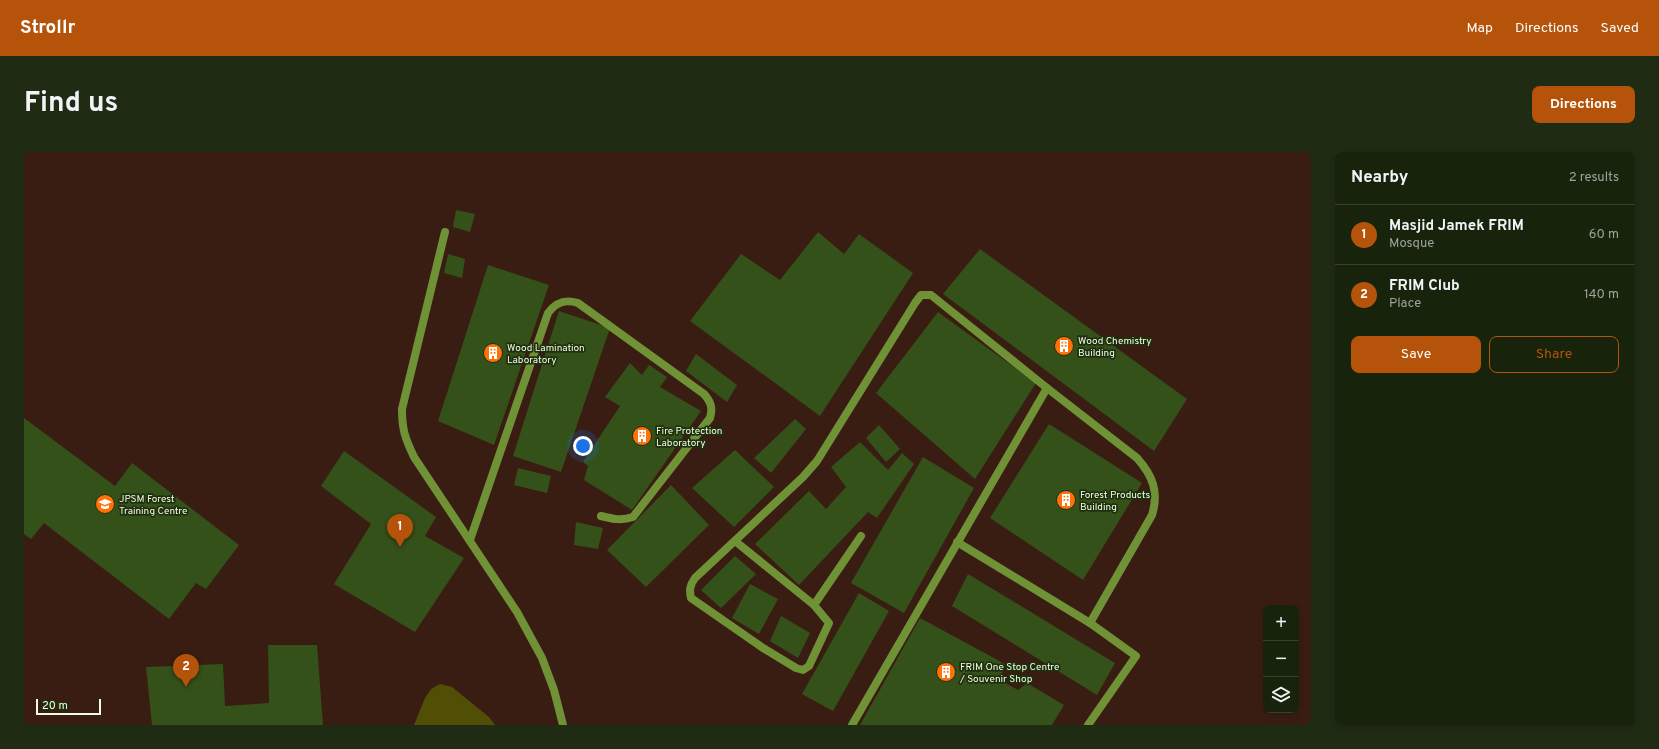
<!DOCTYPE html>
<meta charset="utf-8">
<style>
:root{--surface:#17230b;--page:#202b14;--text:#f1f3f6;--muted:#9ea49d;--line:#36402c;--accent:#b45309}
body{margin:0;font-family:Overpass,sans-serif;background:var(--page);color:var(--text)}
.controls{position:absolute;right:12px;bottom:12px;display:grid;overflow:hidden;border-radius:8px;box-shadow:0 2px 6px #0003}
.controls button{width:36px;height:36px;display:grid;place-items:center;padding:0;border:0;border-bottom:1px solid var(--line);background:var(--surface);color:var(--text);font:20px sans-serif}
.scale{position:absolute;left:12px;bottom:10px;width:65px;box-sizing:border-box;padding-left:4px;border:2px solid #f0ffdd;border-top:0;font-size:11px;line-height:14px;white-space:nowrap;color:#f0ffdd;-webkit-text-stroke:3px #1f2f0f;paint-order:stroke}
.you{position:absolute;left:559px;top:294px;width:14px;height:14px;margin:-10px;border:3px solid #fff;border-radius:50%;background:#1a73e8;box-shadow:0 0 0 6px #1a73e833}
.badge{display:grid;place-items:center;width:26px;height:26px;border-radius:50%;background:var(--accent);color:#fff;font-size:13px;font-weight:700}
.pin{position:absolute;translate:-50% -33px;filter:drop-shadow(0 1px 2px #0008)}
.pin::after{content:'';position:absolute;top:21px;width:14px;height:12px;background:inherit;clip-path:polygon(0 0,100% 0,50% 100%)}
.list{margin:0;padding:0;list-style:none}
h2{display:flex;justify-content:space-between;align-items:center;height:52px;margin:0;padding:0 16px;font-size:17px}
h2 small{font-size:13px;font-weight:400;color:var(--muted)}
.list li{display:grid;grid-template-columns:26px 1fr auto;gap:12px;align-items:center;box-sizing:border-box;height:60px;padding:0 16px;border-top:1px solid var(--line)}
.list b{display:block;font-size:15px;white-space:nowrap}
.list p{margin:0;font-size:13px;white-space:nowrap;color:var(--muted)}
.list em{font-size:13px;font-style:normal;color:var(--muted)}
.actions{display:flex;gap:8px;padding:12px 16px}
.actions a{flex:1;padding:9px 0;border:1px solid var(--accent);border-radius:8px;text-align:center;font-size:14px;color:var(--accent)}
.actions .main{background:var(--accent);color:#fff}
.icon{flex:none;width:22px;height:22px;fill:none;stroke:currentColor;stroke-width:2;stroke-linecap:round;stroke-linejoin:round}
.map{position:relative;flex:none;width:1287px;height:573px;overflow:hidden;border-radius:8px}
header{display:flex;align-items:center;gap:24px;box-sizing:border-box;height:56px;padding:0 20px;background:var(--accent);color:#fff}
header strong{font-size:19px}
nav{display:flex;gap:22px;margin-inline-start:auto;font-size:14px}
.intro{display:flex;align-items:center;justify-content:space-between;box-sizing:border-box;height:96px;padding:0 24px}
h1{margin:0;font-size:28px}
.button{padding:10px 18px;border-radius:8px;background:var(--accent);color:#fff;font-size:14px;font-weight:700}
main{display:flex;gap:24px;padding:0 24px}
aside{flex:1;background:var(--surface);border-radius:8px;box-shadow:0 2px 6px #0003}
.map>svg:first-child{display:block}
</style>
<header>
<strong>Strollr</strong>
<nav><a>Map</a><a>Directions</a><a>Saved</a></nav>
</header>
<div class="intro"><h1>Find us</h1><a class="button">Directions</a></div>
<main>
<div class="map">
<svg width="1287" height="573" viewBox="0 0 1287 573">
<rect width="100%" height="100%" fill="#1f2f0f"/>
<!-- green -->
<path fill="#391d12" fill-rule="evenodd" d="M0,0H1287V573H0ZM1242,456H1272V558H1242Z"/>
<!-- water -->
<path fill="#514e06" d="M416,532L428,535L465,565L471,573H390L401,546L407,537Z"/>
<!-- building -->
<g fill="#345119">
<path d="M432,58L451,62L446,80L429,75Z"/>
<path d="M794,80L820,102L835,82L889,121L796,264L666,169L717,102L756,128Z"/>
<path d="M956,97L1163,247L1130,299L919,142Z"/>
<path d="M424,102L441,107L438,126L420,121Z"/>
<path d="M464,113L525,133L470,293L414,269Z"/>
<path d="M535,159L586,176L537,320L489,304Z"/>
<path d="M914,160L1012,231L951,327L852,241Z"/>
<path d="M672,202L713,233L703,250L662,219Z"/>
<path d="M606,211L618,223L625,213L643,225L636,235L677,259L608,358L560,328L564,314L559,310L596,254L581,245Z"/>
<path d="M0,266L91,334L108,311L215,393L182,437L172,431L145,467L20,371L7,387L0,382Z"/>
<path d="M771,267L782,277L747,321L730,306Z"/>
<path d="M1025,272L1118,331L1059,428L966,366Z"/>
<path d="M855,273L876,297L862,310L842,286Z"/>
<path d="M836,290L864,318L878,301L890,312L853,366L844,360L775,433L731,392L785,339L802,357L822,335L807,315Z"/>
<path d="M711,298L750,335L710,375L668,336Z"/>
<path d="M320,299L412,365L401,384L440,406L391,480L310,432L347,372L297,334Z"/>
<path d="M899,305L950,336L880,461L827,431Z"/>
<path d="M494,316L527,324L523,341L490,333Z"/>
<path d="M647,333L685,373L622,435L583,398Z"/>
<path d="M552,370L579,376L574,397L550,393Z"/>
<path d="M711,404L732,422L697,456L677,438Z"/>
<path d="M944,422L1091,511L1073,543L928,454Z"/>
<path d="M726,432L754,447L735,482L708,466Z"/>
<path d="M835,441L865,459L809,559L778,542Z"/>
<path d="M757,464L786,481L774,506L746,489Z"/>
<path d="M896,466L981,512L976,528L994,538L1003,531L1040,553L1028,573H836Z"/>
<path d="M244,493H293L299,573H128L122,515L199,512L201,554L245,551Z"/>
</g>
<g fill="none" stroke-linecap="round" stroke-linejoin="round">
<!-- lane -->
<g stroke="#709236" stroke-width="8">
<path d="M446,388L524,161C532,150 541,147 554,151L680,242C687,250 689,256 686,266L609,365C597,369 589,367 577,364"/>
<path d="M711,389L790,453L805,471L785,514L779,518L772,516L739,496L667,446C665,438 666,433 671,426L779,325L793,309L891,151L897,143H907L1023,236L1113,306C1129,324 1135,340 1128,363L1066,471"/>
<path d="M933,390L1066,471L1112,504L1064,573"/>
<path d="M790,453L837,384"/>
<path d="M828,573L1023,236"/>
</g>
<!-- street -->
<path stroke="#709236" stroke-width="8" d="M421,80L378,257C378,278 381,286 390,305L493,460L518,506L530,538L539,573"/>
</g>
<!-- icons -->
<defs>
<g id="building-disc" transform="scale(1)"><circle r="9.5" fill="#ff7209" stroke="#1f2f0f"/><path d="M-4-6H4V6H1V3H-1V6H-4ZM-2.5-4.3h1.7v1.8h-1.7ZM.8-4.3h1.7v1.8H.8ZM-2.5-1h1.7V.8h-1.7ZM.8-1h1.7V.8H.8Z" fill="#fff"/></g>
<g id="school-disc" transform="scale(1)"><circle r="9.5" fill="#ff7209" stroke="#1f2f0f"/><path d="M0-5L7-2L0 1L-7-2ZM-4 1L0 2.5L4 1V4Q0 6-4 4Z" fill="#fff"/></g>
</defs>
<g fill-rule="evenodd">
<use href="#building-disc" x="1040" y="194"/>
<use href="#building-disc" x="469" y="201"/>
<use href="#building-disc" x="618" y="284"/>
<use href="#building-disc" x="1042" y="348"/>
<use href="#school-disc" x="81" y="352"/>
<use href="#building-disc" x="922" y="520"/>
</g>
<g text-anchor="middle" stroke-width="3.5" stroke-linejoin="round" paint-order="stroke">
<!-- poi labels -->
<g font-size="10" fill="#f0ffdd" stroke="#1f2f0f" text-anchor="start">
<text x="1054" y="192">Wood Chemistry<tspan x="1054" dy="12">Building</tspan></text>
<text x="483" y="199">Wood Lamination<tspan x="483" dy="12">Laboratory</tspan></text>
<text x="632" y="282">Fire Protection<tspan x="632" dy="12">Laboratory</tspan></text>
<text x="1056" y="346">Forest Products<tspan x="1056" dy="12">Building</tspan></text>
<text x="95" y="350">JPSM Forest<tspan x="95" dy="12">Training Centre</tspan></text>
<text x="936" y="518">FRIM One Stop Centre<tspan x="936" dy="12">/ Souvenir Shop</tspan></text>
</g>
</g>
</svg>
<div class="controls">
<button>+</button>
<button>−</button>
<button><svg class="icon" aria-label="layers" viewBox="0 0 24 24"><path d="M12 4l9 5-9 5-9-5zM3 14l9 5 9-5"/></svg></button>
</div>
<div class="scale">20 m</div>
<div class="you"></div>
<div class="pin badge" style="left:376px;top:395px">1</div>
<div class="pin badge" style="left:162px;top:535px">2</div>
</div>
<aside>
<h2>Nearby<small>2 results</small></h2>
<ul class="list">
<li><span class="badge">1</span><div><b>Masjid Jamek FRIM</b><p>Mosque</p></div><em>60 m</em></li>
<li><span class="badge">2</span><div><b>FRIM Club</b><p>Place</p></div><em>140 m</em></li>
</ul>
<div class="actions"><a class="main">Save</a><a>Share</a></div>
</aside>
</main>
